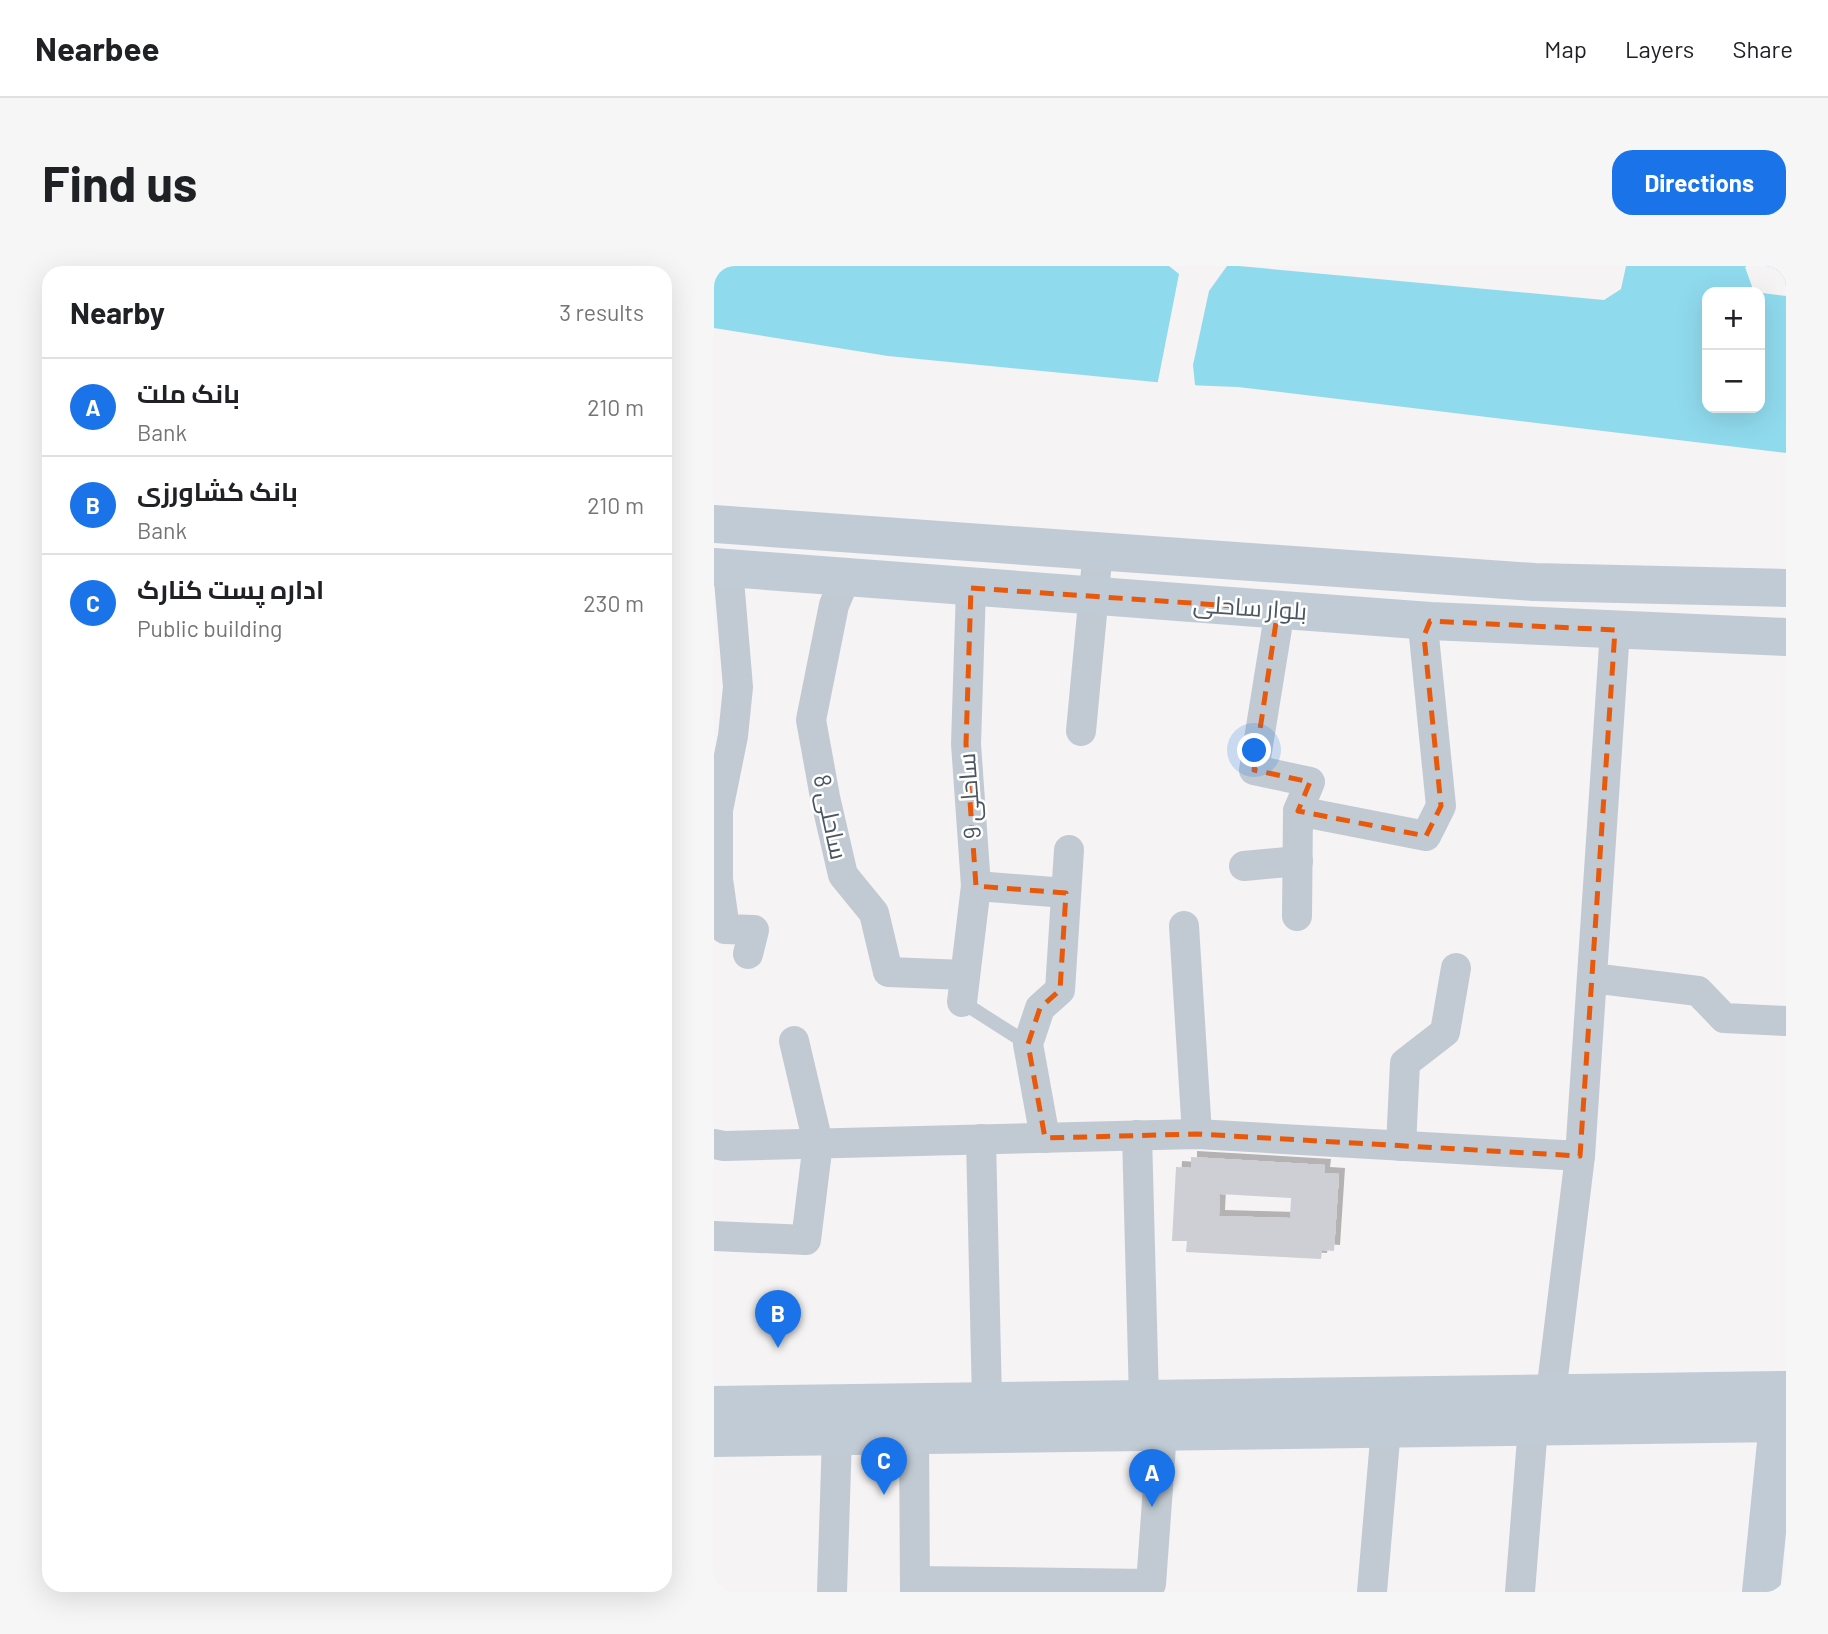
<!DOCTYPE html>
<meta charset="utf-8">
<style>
:root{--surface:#fff;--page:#f6f6f6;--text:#202124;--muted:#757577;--line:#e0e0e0;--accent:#1a73e8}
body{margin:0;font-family:Barlow,Cairo,sans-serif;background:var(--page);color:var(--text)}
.controls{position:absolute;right:21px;top:21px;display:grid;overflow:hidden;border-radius:14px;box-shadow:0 7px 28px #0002}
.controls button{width:63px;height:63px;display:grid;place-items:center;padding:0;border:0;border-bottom:2px solid var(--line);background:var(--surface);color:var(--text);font:35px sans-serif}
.you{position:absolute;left:541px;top:485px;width:24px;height:24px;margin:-18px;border:5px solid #fff;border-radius:50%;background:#1a73e8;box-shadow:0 0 0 10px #1a73e833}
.badge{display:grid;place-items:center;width:46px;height:46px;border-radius:50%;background:var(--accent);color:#fff;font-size:23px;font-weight:700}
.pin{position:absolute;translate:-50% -58px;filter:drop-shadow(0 2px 4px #0008)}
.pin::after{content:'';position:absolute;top:37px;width:24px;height:21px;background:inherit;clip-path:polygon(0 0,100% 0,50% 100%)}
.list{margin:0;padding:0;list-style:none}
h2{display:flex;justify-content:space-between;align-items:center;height:91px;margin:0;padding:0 28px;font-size:30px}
h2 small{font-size:23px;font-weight:400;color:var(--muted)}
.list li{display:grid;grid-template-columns:46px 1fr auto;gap:21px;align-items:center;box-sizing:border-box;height:98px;padding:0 28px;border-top:2px solid var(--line)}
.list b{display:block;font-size:26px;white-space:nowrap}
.list p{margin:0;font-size:23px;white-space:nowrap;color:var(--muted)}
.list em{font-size:23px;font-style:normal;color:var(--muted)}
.map{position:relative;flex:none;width:1072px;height:1326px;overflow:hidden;border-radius:21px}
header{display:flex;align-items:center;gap:42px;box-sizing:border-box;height:98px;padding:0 35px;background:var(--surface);border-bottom:2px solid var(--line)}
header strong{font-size:33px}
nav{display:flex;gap:38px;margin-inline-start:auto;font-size:24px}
.intro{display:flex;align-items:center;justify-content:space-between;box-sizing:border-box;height:168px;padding:0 42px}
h1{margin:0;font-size:49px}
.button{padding:18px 32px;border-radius:21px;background:var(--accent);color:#fff;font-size:24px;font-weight:700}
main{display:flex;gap:42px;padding:0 42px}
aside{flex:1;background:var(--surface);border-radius:21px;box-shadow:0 7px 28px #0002}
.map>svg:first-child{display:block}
</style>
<header>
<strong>Nearbee</strong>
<nav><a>Map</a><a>Layers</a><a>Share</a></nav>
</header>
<div class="intro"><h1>Find us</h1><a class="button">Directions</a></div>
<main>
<aside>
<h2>Nearby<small>3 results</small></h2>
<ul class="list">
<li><span class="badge">A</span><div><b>بانک ملت</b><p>Bank</p></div><em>210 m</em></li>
<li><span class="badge">B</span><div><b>بانک کشاورزی</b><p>Bank</p></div><em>210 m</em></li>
<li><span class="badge">C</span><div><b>اداره پست کنارک</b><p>Public building</p></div><em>230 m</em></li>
</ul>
</aside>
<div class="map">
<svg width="1072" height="1326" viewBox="0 0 1072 1326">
<defs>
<filter id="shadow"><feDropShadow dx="6" dy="-6" stdDeviation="0" flood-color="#0004"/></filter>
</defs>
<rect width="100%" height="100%" fill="#f5f3f3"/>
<!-- water -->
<path fill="#90daee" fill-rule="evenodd" d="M0,0H1072V187L524,121L472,119L174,90L0,62ZM993,26H1046V142H993Z"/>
<!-- pier -->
<g fill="#f5f3f3">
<path d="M455,0H513L495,25L479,99L481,119L498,124L443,120L465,8Z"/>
<path d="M525,0H912L907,23L890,34Z"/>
<path d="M1033,0H1072V30L1040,26L1031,1Z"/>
</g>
<!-- building -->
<path fill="#cdcfd5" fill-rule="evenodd" filter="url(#shadow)" d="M477,891L611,899L610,907L625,908L620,985L608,984L607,993L472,986L473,975H458L462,901L477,902ZM506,928L577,932L576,952L505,950Z"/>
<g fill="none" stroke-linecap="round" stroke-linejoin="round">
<!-- lane -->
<path stroke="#c1cad2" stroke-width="14" d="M248,736L314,778"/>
<!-- street -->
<g stroke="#c1cad2" stroke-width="30">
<path d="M14,302L24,421L19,470L4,544V613L11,663L40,664L34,688"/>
<path d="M132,311L120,339L97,454L111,531L129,609L160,647L174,706L251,709"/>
<path d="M564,343L563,362L540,504L596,516L584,545L583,650"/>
<path d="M367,465L384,284"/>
<path d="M584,545L712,570L727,540L710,370L716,355"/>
<path d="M530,600L584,595"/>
<path d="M262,620L352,627"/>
<path d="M470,660L483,868"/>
<path d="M878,712L984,725L1010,752L1072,755"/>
<path d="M248,736L262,620L252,478L257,322"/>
<path d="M423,869L430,1133"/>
<path d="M331,872L314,778L326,742L346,724L355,584"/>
<path d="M267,873L273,1135"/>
<path d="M0,878L10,880L483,868L866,890"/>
<path d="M687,880L691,797L731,766L742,702"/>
<path d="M0,970L92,974L104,877L80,775"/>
<path d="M837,1127L866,890L901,364"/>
<path d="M200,1169L201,1326"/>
<path d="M201,1315L437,1318L448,1166"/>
<path d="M118,1326L123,1170"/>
<path d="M658,1326L672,1162"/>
<path d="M806,1326L819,1160"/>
</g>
<!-- secondary -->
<g stroke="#c1cbd6" stroke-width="38">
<path d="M0,258L820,316L1072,322"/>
<path d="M0,301L716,355L1072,371"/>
<path d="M0,1139L1072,1124"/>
<path d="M0,1172L1072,1157"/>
<path d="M1047,1326L1064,1157L1072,1149"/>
</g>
</g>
<!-- marked area -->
<path fill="none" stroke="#e8590c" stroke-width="5" stroke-dasharray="14 9" stroke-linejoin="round" d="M257,322L564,343L540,504L596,516L584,545L712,570L727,540L710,370L716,355L901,364L866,890L483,868L331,872L314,778L326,742L346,724L352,627L262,620L252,478Z"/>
<g text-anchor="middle" stroke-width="5" stroke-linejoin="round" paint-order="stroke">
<!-- street labels -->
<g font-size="24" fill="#4a5661" stroke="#fff">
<text transform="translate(536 342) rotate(4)" y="8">بلوار ساحلی</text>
<text transform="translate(256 530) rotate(-94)" y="8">ساحلی 9</text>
<text transform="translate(116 551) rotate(78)" y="8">ساحلی 8</text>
</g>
</g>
</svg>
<div class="controls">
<button>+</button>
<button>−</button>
</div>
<div class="you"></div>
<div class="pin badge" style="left:438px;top:1241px">A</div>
<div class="pin badge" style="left:64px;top:1082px">B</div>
<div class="pin badge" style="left:170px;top:1229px">C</div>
</div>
</main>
